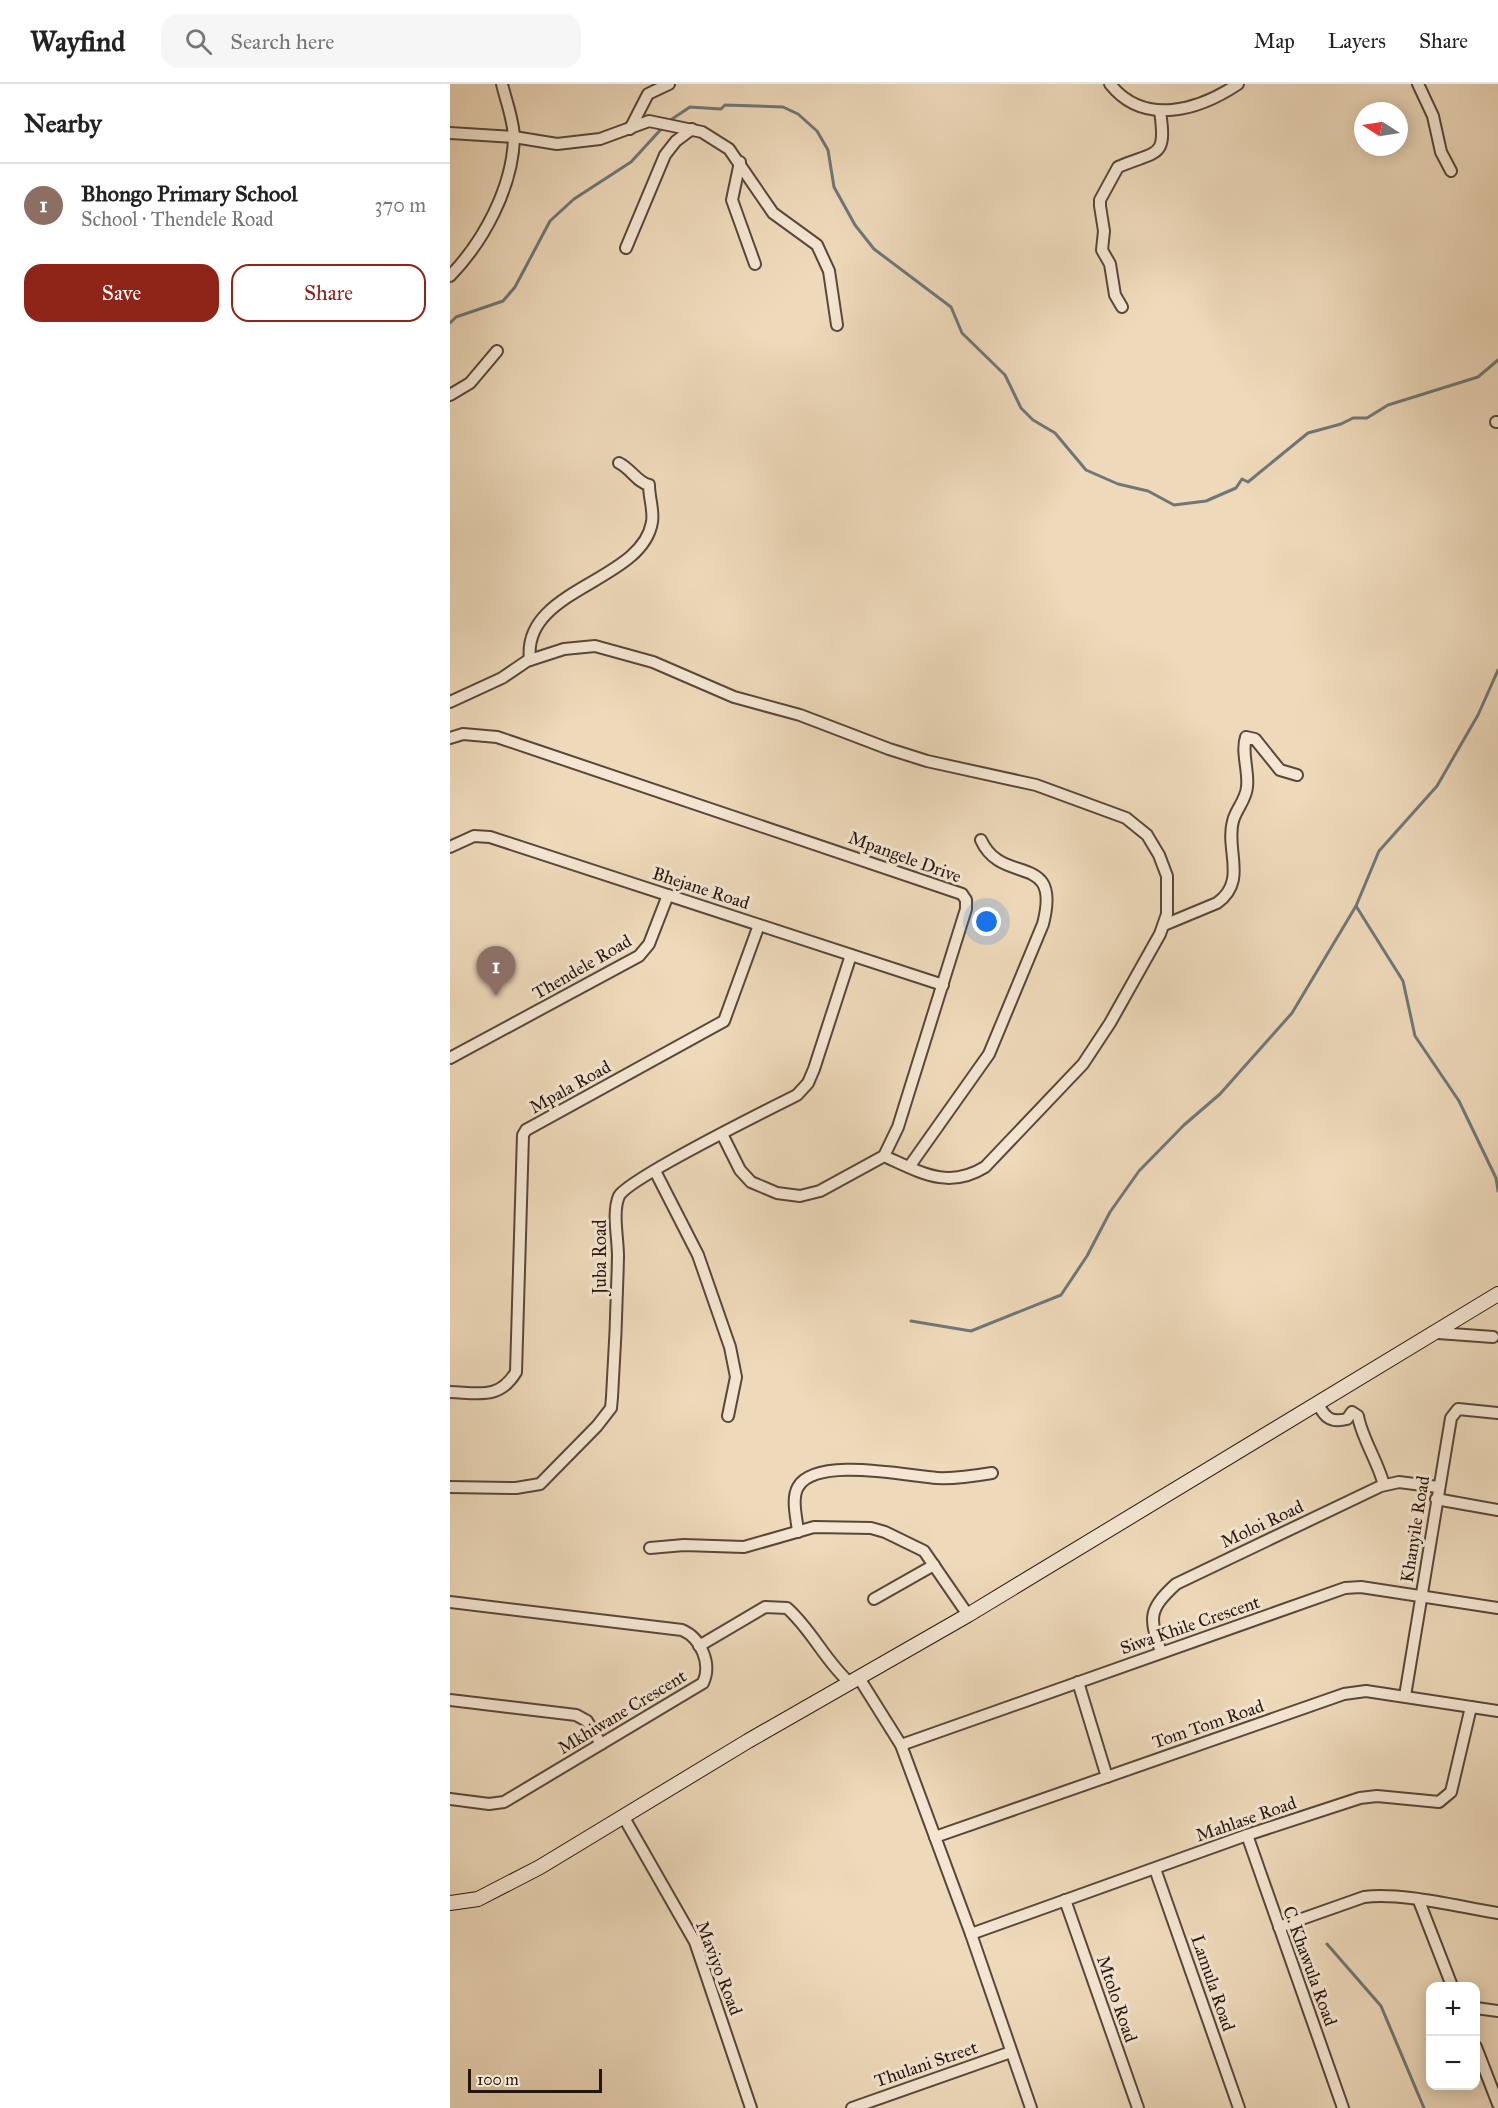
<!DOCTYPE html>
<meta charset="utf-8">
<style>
:root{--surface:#fff;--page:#f6f6f6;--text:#222;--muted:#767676;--line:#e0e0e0;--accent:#8f2418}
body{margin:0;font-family:"IM FELL Great Primer",serif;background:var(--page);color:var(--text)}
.controls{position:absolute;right:18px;bottom:18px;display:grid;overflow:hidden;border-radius:12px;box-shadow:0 3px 15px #0003}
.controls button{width:54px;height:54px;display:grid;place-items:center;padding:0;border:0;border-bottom:2px solid var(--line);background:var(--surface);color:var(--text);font:30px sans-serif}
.compass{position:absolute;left:904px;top:18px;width:54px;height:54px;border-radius:50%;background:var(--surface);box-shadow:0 3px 15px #0003;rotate:282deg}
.scale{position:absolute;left:18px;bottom:15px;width:134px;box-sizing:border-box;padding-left:6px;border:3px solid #26160f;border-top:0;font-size:16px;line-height:21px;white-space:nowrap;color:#26160f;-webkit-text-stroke:4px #f4e6d2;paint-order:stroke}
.you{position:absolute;left:537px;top:838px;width:21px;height:21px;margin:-15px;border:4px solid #fff;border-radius:50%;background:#1a73e8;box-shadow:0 0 0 9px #1a73e833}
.badge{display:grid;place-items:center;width:39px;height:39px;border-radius:50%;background:var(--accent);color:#fff;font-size:20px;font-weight:700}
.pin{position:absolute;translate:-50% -50px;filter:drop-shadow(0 2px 3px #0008)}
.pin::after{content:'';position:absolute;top:32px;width:21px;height:18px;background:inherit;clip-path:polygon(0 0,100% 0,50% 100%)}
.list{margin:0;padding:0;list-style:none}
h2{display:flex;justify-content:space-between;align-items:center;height:78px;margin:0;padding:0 24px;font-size:26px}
h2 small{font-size:20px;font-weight:400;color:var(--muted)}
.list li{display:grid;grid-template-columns:39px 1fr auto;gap:18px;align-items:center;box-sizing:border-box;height:84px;padding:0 24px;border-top:2px solid var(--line)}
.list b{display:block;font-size:22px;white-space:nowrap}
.list p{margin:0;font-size:20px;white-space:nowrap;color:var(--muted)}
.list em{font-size:20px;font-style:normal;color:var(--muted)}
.actions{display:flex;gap:12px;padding:18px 24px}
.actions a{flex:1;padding:14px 0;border:2px solid var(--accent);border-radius:18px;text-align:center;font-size:21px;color:var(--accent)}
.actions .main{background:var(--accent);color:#fff}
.icon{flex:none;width:33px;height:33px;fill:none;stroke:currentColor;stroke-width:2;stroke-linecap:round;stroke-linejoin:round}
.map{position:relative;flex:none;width:1048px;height:2024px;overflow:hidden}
header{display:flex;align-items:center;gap:36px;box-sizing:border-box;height:84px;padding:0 30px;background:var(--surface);border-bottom:2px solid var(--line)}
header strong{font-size:28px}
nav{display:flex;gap:33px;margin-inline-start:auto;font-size:21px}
.search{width:420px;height:54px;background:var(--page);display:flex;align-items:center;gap:15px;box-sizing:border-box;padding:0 21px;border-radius:18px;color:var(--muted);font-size:22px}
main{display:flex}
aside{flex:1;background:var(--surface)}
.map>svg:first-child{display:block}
</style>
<header>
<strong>Wayfind</strong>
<div class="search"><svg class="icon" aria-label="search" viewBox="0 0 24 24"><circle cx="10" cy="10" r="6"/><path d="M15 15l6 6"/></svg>Search here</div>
<nav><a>Map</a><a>Layers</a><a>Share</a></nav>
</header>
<main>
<aside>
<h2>Nearby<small></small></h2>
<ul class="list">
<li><span class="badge" style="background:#8d6e63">1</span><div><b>Bhongo Primary School</b><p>School · Thendele Road</p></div><em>370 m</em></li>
</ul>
<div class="actions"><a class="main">Save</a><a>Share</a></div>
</aside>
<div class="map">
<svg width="1048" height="2024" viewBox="0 0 1048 2024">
<rect width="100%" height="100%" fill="#eed9ba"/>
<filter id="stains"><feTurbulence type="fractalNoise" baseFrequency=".00333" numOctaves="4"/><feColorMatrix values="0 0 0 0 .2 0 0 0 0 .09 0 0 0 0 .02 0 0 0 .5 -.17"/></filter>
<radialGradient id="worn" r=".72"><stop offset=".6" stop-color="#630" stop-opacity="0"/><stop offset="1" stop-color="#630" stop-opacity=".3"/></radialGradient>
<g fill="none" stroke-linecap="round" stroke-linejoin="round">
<!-- stream -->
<g stroke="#6f7777" stroke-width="3">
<path d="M219,37L240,23L271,25L275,21L333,23L348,30L367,47L378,66L384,103L405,141L424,165L501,223L512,249L555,291L571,324L583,336L605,349L636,386L668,400L698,407L724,421L756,417L786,404L792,395L798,398L858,349L891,340L903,334H917L938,321L1028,293L1048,276"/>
<path d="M0,239L6,233L53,217L65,203L100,137L124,115L181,78L214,42"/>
<path d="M906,822L953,897L965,952L1009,1017L1046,1094L1048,1107"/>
<path d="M461,1237L521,1247L611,1211L637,1172L660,1128L689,1087L734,1041L770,1010L842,929L906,822L929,767L987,702L1028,631L1048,586"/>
<path d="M877,1860L931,1922L974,2024"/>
</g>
<!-- street casing -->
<g stroke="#58473a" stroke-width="14">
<g id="street">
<path d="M660,0C694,43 749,26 788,0"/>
<path d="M968,0L983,32L991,68L1001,87"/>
<path d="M180,45L198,10L219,0"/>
<path d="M0,49L64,53L107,60L150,55L199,37L252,48L279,65L323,129L367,161L379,187L387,241"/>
<path d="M290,78L282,116L305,180"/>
<path d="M176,164L215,71L226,57L242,45"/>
<path d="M0,192C34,157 62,104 64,55C64,37 56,17 52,0"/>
<path d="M672,223L665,211L660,180L652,166L654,147L650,122V116L668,83C708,66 717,75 710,27"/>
<path d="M0,311L20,299L47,267"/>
<path d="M1046,338H1048"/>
<path d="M80,576C71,504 192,499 202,438C204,426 199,414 199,401C188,399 180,384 169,379"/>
<path d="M0,618L52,594L77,577L114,565L145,562L203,578L284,613L350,631L439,665L477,677L586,701L676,734L697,751L709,771L717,792V830L710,850L660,939L633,980L535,1083C498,1106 470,1088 434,1072"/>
<path d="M0,654L13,650L47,653L512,810L516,816V825L448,1043L434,1072L370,1107L350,1112L327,1109L301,1098L290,1086L272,1050"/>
<path d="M0,763L24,752L40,753L493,901"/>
<path d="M714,841L767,819C798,797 775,766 783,737C786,725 796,716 797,703C799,687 791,668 796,653L805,655L830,686L847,691"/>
<path d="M0,974L189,872L199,860L218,811"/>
<path d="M459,1083L539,970L593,840C612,766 552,803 531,756"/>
<path d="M205,1087L248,1171L280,1263L286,1293L278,1332"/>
<path d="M988,1249L1043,1253"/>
<path d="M0,1308C29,1309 49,1316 66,1288L73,1051L76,1046L274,937L309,841"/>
<path d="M868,1320C875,1334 881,1339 897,1335L902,1328L908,1332C911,1352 928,1378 934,1401"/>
<path d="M0,1403L66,1404L90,1400L147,1342L161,1324L162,1313C165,1266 167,1219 168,1172C168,1154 162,1128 169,1112C178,1095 321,1024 347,1011L358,999L364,985L401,871"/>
<path d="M986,1415L1048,1426"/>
<path d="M348,1448C347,1435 341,1415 348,1403C366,1372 457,1392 487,1394C505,1395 524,1392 542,1389"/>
<path d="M200,1464L234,1461L294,1463L364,1443L421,1444L435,1448L474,1467L518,1531"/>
<path d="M424,1515L484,1481"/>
<path d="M0,1518L232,1546C251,1554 262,1580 253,1599L54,1718L39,1720L0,1715"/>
<path d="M249,1562L315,1523L337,1524C362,1546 375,1577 400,1599"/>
<path d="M711,1568C699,1533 698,1526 726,1500L931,1402L949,1398L988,1403"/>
<path d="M409,1594L451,1661L521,1850L581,2024"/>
<path d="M628,1598L657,1693"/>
<path d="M955,1612L1001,1334L1008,1325L1048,1329"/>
<path d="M0,1616L126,1631L137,1637L151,1660"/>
<path d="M451,1661L895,1504L911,1503L1048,1524"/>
<path d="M173,1732L245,1858L301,2024"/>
<path d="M797,1751L893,2024"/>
<path d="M485,1753L894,1610L916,1607L1048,1627"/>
<path d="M705,1785L789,2024"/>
<path d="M615,1816L688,2024"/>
<path d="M969,1817L1002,1902"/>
<path d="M829,1843L914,1813C952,1808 1009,1823 1048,1829"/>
<path d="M521,1850L797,1751L910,1714L927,1712L989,1718L1001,1708L1021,1623"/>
<path d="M1026,1924L1048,1927"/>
<path d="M1026,1963L1048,2020"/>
<path d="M402,2024L561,1968"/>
</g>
</g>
<!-- secondary casing -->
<g stroke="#26160f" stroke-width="16">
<path id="secondary" d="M0,1819L28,1815L90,1783L298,1657L518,1531L1048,1210"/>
</g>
<!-- street -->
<use href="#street" stroke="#f4e6d2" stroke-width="10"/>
<!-- secondary -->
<use href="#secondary" stroke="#f4e6d2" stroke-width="14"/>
</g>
<g text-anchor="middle" stroke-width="6" stroke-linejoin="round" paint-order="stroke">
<!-- street labels -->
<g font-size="18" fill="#26160f" stroke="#f4e6d2">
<text transform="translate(455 773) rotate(20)" y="6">Mpangele Drive</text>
<text transform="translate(251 804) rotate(18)" y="6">Bhejane Road</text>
<text transform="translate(132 883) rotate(-30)" y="6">Thendele Road</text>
<text transform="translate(120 1003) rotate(-29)" y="6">Mpala Road</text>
<text transform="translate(150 1173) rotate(-90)" y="6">Juba Road</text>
<text transform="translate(812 1440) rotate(-25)" y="6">Moloi Road</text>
<text transform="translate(965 1445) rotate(-81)" y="6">Khanyile Road</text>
<text transform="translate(740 1541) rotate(-19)" y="6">Siwa Khile Crescent</text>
<text transform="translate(172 1628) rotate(-31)" y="6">Mkhiwane Crescent</text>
<text transform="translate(758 1640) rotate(-19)" y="6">Tom Tom Road</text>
<text transform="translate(796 1735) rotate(-19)" y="6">Mahlase Road</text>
<text transform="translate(860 1882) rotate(70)" y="6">C. Khawula Road</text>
<text transform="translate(269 1884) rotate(69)" y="6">Maviyo Road</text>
<text transform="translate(763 1899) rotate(71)" y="6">Lamula Road</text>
<text transform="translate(667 1915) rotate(71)" y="6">Mtolo Road</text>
<text transform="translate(476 1980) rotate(-19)" y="6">Thulani Street</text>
</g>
</g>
<rect width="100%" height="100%" filter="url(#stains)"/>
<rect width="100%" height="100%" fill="url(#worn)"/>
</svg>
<div class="controls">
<button>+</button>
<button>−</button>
</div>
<svg class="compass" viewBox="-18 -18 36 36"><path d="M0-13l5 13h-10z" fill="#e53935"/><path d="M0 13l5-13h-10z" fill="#767676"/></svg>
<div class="scale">100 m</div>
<div class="you"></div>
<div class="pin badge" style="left:46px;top:912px;background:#8d6e63">1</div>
</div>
</main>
